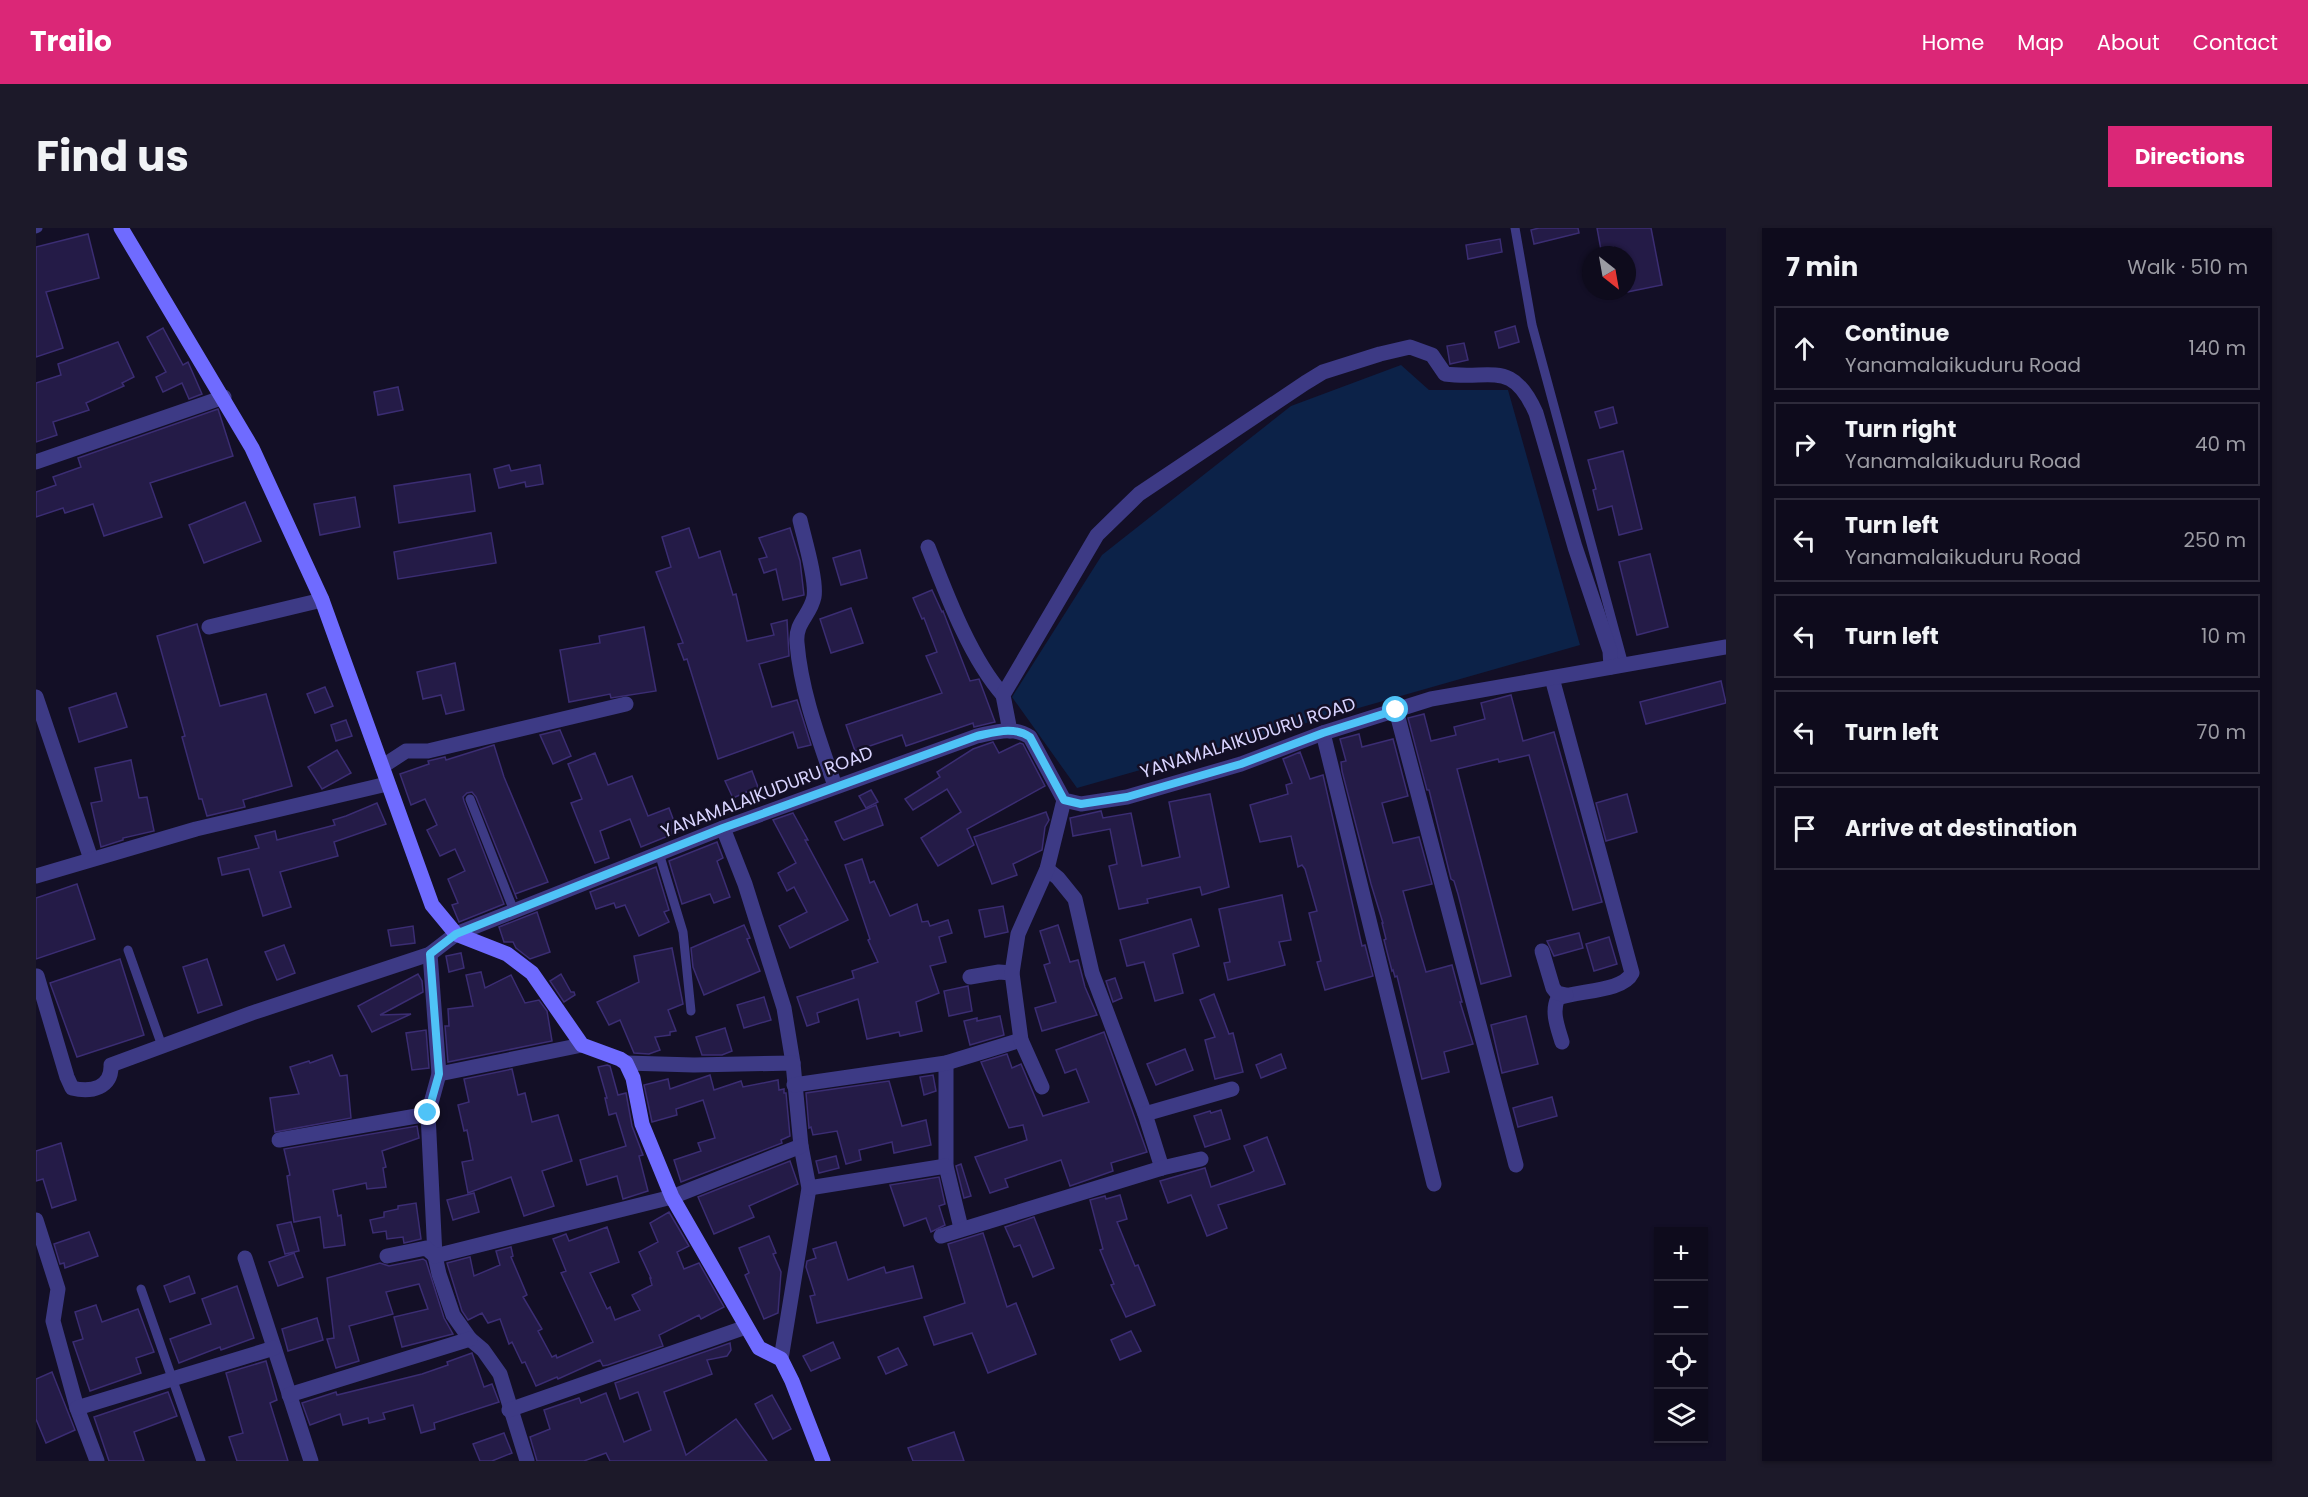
<!DOCTYPE html>
<meta charset="utf-8">
<style>
:root{--surface:#0e0b1c;--page:#1c1929;--text:#f1f3f6;--muted:#9b9ba3;--line:#2e2b3b;--accent:#db2777}
body{margin:0;font-family:Poppins,sans-serif;background:var(--page);color:var(--text)}
.controls{position:absolute;right:18px;bottom:18px;display:grid;overflow:hidden;border-radius:0px;box-shadow:0 2px 4px #0004}
.controls button{width:54px;height:54px;display:grid;place-items:center;padding:0;border:0;border-bottom:2px solid var(--line);background:var(--surface);color:var(--text);font:30px sans-serif}
.compass{position:absolute;left:1546px;top:18px;width:54px;height:54px;border-radius:50%;background:var(--surface);box-shadow:0 2px 4px #0004;rotate:149deg}
.stop{position:absolute;width:18px;height:18px;margin:-14px;border:4px solid #4fc3f7;border-radius:50%;background:#fff}
.stop.end{background:#4fc3f7;border-color:#fff;box-shadow:0 2px 6px #0008}
.list{margin:0;padding:0;list-style:none}
h2{display:flex;justify-content:space-between;align-items:center;height:78px;margin:0;padding:0 24px;font-size:26px}
h2 small{font-size:20px;font-weight:400;color:var(--muted)}
.list li{display:grid;grid-template-columns:39px 1fr auto;gap:18px;align-items:center;box-sizing:border-box;height:84px;margin:0 12px 12px;padding:0 12px;border:2px solid var(--line);border-radius:0px}
.list b{display:block;font-size:22px;white-space:nowrap}
.list p{margin:0;font-size:20px;white-space:nowrap;color:var(--muted)}
.list em{font-size:20px;font-style:normal;color:var(--muted)}
.icon{flex:none;width:33px;height:33px;fill:none;stroke:currentColor;stroke-width:2;stroke-linecap:round;stroke-linejoin:round}
.map{position:relative;flex:none;width:1690px;height:1233px;overflow:hidden;border-radius:0px}
header{display:flex;align-items:center;gap:36px;box-sizing:border-box;height:84px;padding:0 30px;background:var(--accent);color:#fff}
header strong{font-size:28px}
nav{display:flex;gap:33px;margin-inline-start:auto;font-size:21px}
.intro{display:flex;align-items:center;justify-content:space-between;box-sizing:border-box;height:144px;padding:0 36px}
h1{margin:0;font-size:42px}
.button{padding:15px 27px;border-radius:0px;background:var(--accent);color:#fff;font-size:21px;font-weight:700}
main{display:flex;gap:36px;padding:0 36px}
aside{flex:1;background:var(--surface);border-radius:0px;box-shadow:0 2px 4px #0004}
.map>svg:first-child{display:block}
</style>
<header>
<strong>Trailo</strong>
<nav><a>Home</a><a>Map</a><a>About</a><a>Contact</a></nav>
</header>
<div class="intro"><h1>Find us</h1><a class="button">Directions</a></div>
<main>
<div class="map">
<svg width="1690" height="1233" viewBox="0 0 1690 1233">
<rect width="100%" height="100%" fill="#130f26"/>
<!-- water -->
<path fill="#0c2248" d="M1365,137L1393,162H1472L1544,417L1041,560L976,469L1066,327L1255,178Z"/>
<!-- building -->
<g fill="#241b47" stroke="#3b2d73" stroke-width="1.5">
<path d="M1503,0H1542L1543,5L1498,16L1495,2Z"/>
<path d="M1561,0H1615L1626,57L1591,64V27H1579L1577,19L1565,22Z"/>
<path d="M52,6L63,50L10,64L27,120L0,129V19Z"/>
<path d="M1464,11L1466,24L1432,31L1430,17Z"/>
<path d="M1479,98L1483,114L1463,120L1459,104Z"/>
<path d="M127,100L147,137L152,134L166,166L153,171L146,155L127,164L120,149L130,144L111,109Z"/>
<path d="M82,114L98,149L86,155L88,158L50,175L53,182L17,194L21,207L0,214V155L25,147L22,136Z"/>
<path d="M1428,115L1432,132L1414,136L1411,118Z"/>
<path d="M362,159L367,182L342,187L338,164Z"/>
<path d="M1577,179L1581,195L1564,200L1559,184Z"/>
<path d="M182,181L197,228L114,255L126,289L68,308L57,276L29,285L27,280L0,289V264L20,257L17,249L45,239L42,230Z"/>
<path d="M1587,223L1606,301L1583,307L1576,278L1562,282L1557,262L1560,261L1552,232Z"/>
<path d="M473,237L475,243L504,237L507,256L490,259L489,254L463,260L458,241Z"/>
<path d="M434,246L439,283L363,295L358,258Z"/>
<path d="M319,269L324,299L284,307L278,276Z"/>
<path d="M209,274L225,313L168,335L153,297Z"/>
<path d="M653,300L663,330L684,323L697,367L700,366L711,413L738,407L735,396L751,392L753,428L723,436L736,479L761,472L775,517L762,520L757,504L682,531L651,431L648,432L642,416L647,415L620,344L635,339L626,309Z"/>
<path d="M754,300L764,333L768,367L747,372L740,341L728,345L723,331L731,329L723,310Z"/>
<path d="M455,305L460,335L362,351L358,324Z"/>
<path d="M824,322L831,350L805,357L797,330Z"/>
<path d="M1614,326L1632,399L1601,407L1583,334Z"/>
<path d="M896,362L906,384L907,383L934,453L943,451L959,494L938,499L937,495L870,518L866,507L819,523L810,497L906,465L890,428L901,424L888,390L886,391L877,370Z"/>
<path d="M815,380L827,415L795,425L784,391Z"/>
<path d="M161,396L184,478L230,466L256,558L207,572L209,579L171,588L166,571H163L151,527L146,509L149,508L121,408Z"/>
<path d="M608,399L620,463L575,470L574,466L533,474L524,422L564,415L563,408Z"/>
<path d="M419,435L428,482L410,486L405,467L387,471L381,444Z"/>
<path d="M1685,453L1690,475L1610,496L1604,474Z"/>
<path d="M289,459L297,478L279,485L271,466Z"/>
<path d="M80,465L91,499L43,514L33,480Z"/>
<path d="M1475,467L1487,513L1518,504L1566,674L1537,682L1493,527L1463,534L1462,531L1421,541L1475,748L1445,756L1422,666L1418,653L1415,651L1393,562H1391L1372,490L1388,486L1395,513L1420,507L1418,499L1449,491L1445,475Z"/>
<path d="M310,492L316,508L300,513L295,497Z"/>
<path d="M524,502L535,528L517,536L504,507Z"/>
<path d="M1323,506L1326,519L1357,511L1372,568L1346,575L1357,615L1383,609L1396,656L1367,663L1378,703L1390,744L1416,737L1426,774H1424L1437,816L1408,824L1413,844L1386,851L1361,748L1359,749L1357,742L1356,743L1348,712L1350,711L1346,695H1347L1335,656L1306,543L1305,534L1310,533L1304,511Z"/>
<path d="M957,514L963,525L984,515L987,516L1009,558L931,601L938,617L902,638L885,610L925,584L911,561L877,582L869,571L904,549L901,544L937,521Z"/>
<path d="M458,517L468,549L512,654L479,666L481,671L440,569L436,564L431,565L427,569L428,573L468,676L423,694L416,677L422,675L412,651L429,643L419,621L404,628L391,602L401,597L389,571L375,577L364,546L393,536L392,533L409,529L410,532Z"/>
<path d="M301,522L315,545L286,561L272,539Z"/>
<path d="M1264,524L1274,551L1287,547L1326,718L1329,717L1337,748L1289,762L1281,734L1285,733L1273,685L1281,683L1269,641L1266,637L1262,639L1255,608L1224,614L1214,577L1252,566L1250,557L1256,555L1247,531Z"/>
<path d="M559,525L572,557L596,548L612,588L633,580L642,604L605,619L594,591L564,603L573,630L559,635L535,575L546,571L532,536Z"/>
<path d="M95,532L103,570L111,569L118,603L87,610V612L65,619L55,575L66,573L59,540Z"/>
<path d="M716,543L722,559L697,570L689,553Z"/>
<path d="M835,562L842,574L830,580L823,568Z"/>
<path d="M1174,566L1193,659L1166,667L1164,659L1111,671L1112,675L1083,681L1073,638L1081,636L1074,601L1037,608L1034,590L1065,583L1067,590L1095,585L1106,638L1144,629L1133,574Z"/>
<path d="M1591,566L1601,604L1570,613L1560,575Z"/>
<path d="M341,575L350,596L298,614L302,628L244,644L255,679L227,688L213,641L186,647L182,630L223,620L219,608L239,603L241,612L299,597L297,592L310,588Z"/>
<path d="M840,577L847,597L808,612L806,610L799,594Z"/>
<path d="M1010,584L1013,592L1009,599L1006,622L977,636L981,647L956,656L938,609Z"/>
<path d="M757,585L772,612H769L812,692L754,720L743,698L771,684L758,659L751,663L742,645L760,635L737,592Z"/>
<path d="M681,614L687,630L681,633L694,669L678,675L674,666L646,676L633,633Z"/>
<path d="M826,631L834,655L838,653L854,688L881,676L886,694L892,693L894,698L912,692L916,705L903,709L910,734L894,738L903,765L880,774L886,803L864,808L863,804L831,811L822,771L781,785L783,794L771,798L761,769L818,750L816,743L842,734L832,712L834,711L809,637Z"/>
<path d="M620,639L633,682L628,684L633,694L603,708L589,677L580,680L578,675L560,681L554,664Z"/>
<path d="M41,656L59,711L0,731V670Z"/>
<path d="M1246,667L1255,712L1243,714L1249,737L1192,752L1188,735L1194,734L1183,681Z"/>
<path d="M967,678L972,704L949,709L943,682Z"/>
<path d="M501,684L514,724L494,731L480,720L477,714H468L463,699Z"/>
<path d="M1155,691L1163,718L1137,726L1147,765L1119,773L1108,734L1091,738L1084,712Z"/>
<path d="M708,697L714,710L711,711L724,743L668,767L657,739L655,720Z"/>
<path d="M1022,697L1034,734L1042,732L1049,759L1061,787L1006,803L999,780L1020,774L1008,737L1014,735L1004,703Z"/>
<path d="M377,698L379,715L355,718L352,702Z"/>
<path d="M1543,705L1547,720L1518,728L1511,713Z"/>
<path d="M1573,709L1581,736L1558,743L1550,716Z"/>
<path d="M248,717L259,745L241,752L229,724Z"/>
<path d="M636,720L647,776L632,782L640,803L634,804V807L619,809L624,822L613,826L598,825L584,792L573,797L561,774L603,754L598,728Z"/>
<path d="M425,725L428,740L413,744L410,728Z"/>
<path d="M84,731L108,807L41,829L14,755Z"/>
<path d="M171,731L186,777L162,785L147,739Z"/>
<path d="M445,744L449,760L475,747L489,775L503,772L511,783L516,813L412,834L409,798H413L412,781L437,778L430,747Z"/>
<path d="M382,746L386,753L387,764L344,787L375,786L336,804L322,778Z"/>
<path d="M525,746L535,764H538L539,767L528,774L514,753Z"/>
<path d="M1079,750L1086,770L1077,774L1070,753Z"/>
<path d="M932,758L936,783L913,788L908,763Z"/>
<path d="M1178,766L1193,806L1197,805L1207,844L1179,851L1169,812L1179,809L1164,772Z"/>
<path d="M728,769L735,792L708,800L701,777Z"/>
<path d="M964,788L968,807L934,817L928,793L941,790V793Z"/>
<path d="M1490,788L1502,836L1466,845L1455,797Z"/>
<path d="M689,800L696,823L686,827H666L660,809Z"/>
<path d="M390,802L393,840L376,842L370,805Z"/>
<path d="M1068,804L1111,924L1075,935L1077,943L1034,958L1025,932L969,951L972,959L954,965L939,929L991,912L987,897L973,900L945,834L971,826L976,840L985,836L1007,888L1053,874L1040,841L1029,845L1020,822Z"/>
<path d="M1149,821L1157,842L1120,857L1111,836Z"/>
<path d="M1245,826L1250,840L1225,850L1220,837Z"/>
<path d="M296,827L304,848L311,847L315,890L239,904L234,870L263,866L254,839L273,833L274,835Z"/>
<path d="M571,837L574,838L582,867L590,865L596,898L607,927L603,928L612,963L587,971L581,948L551,957L544,932L590,918L580,885L573,887L569,870H571L562,839Z"/>
<path d="M476,841L482,867L489,865L496,894L522,887L536,933L506,943L518,978L488,988L475,949L432,965L426,934L437,932L431,902L428,903L422,877L433,874L428,851Z"/>
<path d="M674,847L678,862L705,853L707,859L742,852L743,862L748,861V865H750L754,908L745,912L746,915L645,954L638,932L665,923L662,915L679,910L667,872L640,881L641,887L616,894L608,857L632,851L634,861Z"/>
<path d="M897,847L900,863L888,867L884,849Z"/>
<path d="M853,853L866,898L890,892L895,917L858,925L856,914L823,922L825,932L810,936L801,903L777,907L775,899L773,900L770,865Z"/>
<path d="M1516,869L1521,888L1482,899L1477,880Z"/>
<path d="M1185,882L1194,911L1169,919L1158,888L1174,883L1175,885Z"/>
<path d="M381,898L383,910L346,923L350,939L347,940L350,959L331,961L330,955L297,962L302,988L305,987L309,1017L288,1020L284,989L258,994L251,948L254,947L248,921Z"/>
<path d="M1231,909L1249,956L1182,977L1191,1000L1171,1008L1155,967L1132,975L1124,953L1169,940L1175,959L1214,945L1218,943L1208,918Z"/>
<path d="M25,915L40,972L16,980L7,951L0,953V923Z"/>
<path d="M800,928L803,940L783,945L780,933Z"/>
<path d="M754,933L762,956L713,978L718,989L678,1006L662,969Z"/>
<path d="M925,936L935,968L928,970L920,938Z"/>
<path d="M903,949L909,976L903,978L909,997L895,1004L890,990L868,998L854,957Z"/>
<path d="M438,965L443,984L417,992L411,972Z"/>
<path d="M1084,967L1091,991L1081,994L1099,1038L1102,1037L1119,1077L1090,1089L1075,1057L1078,1056L1064,1022L1067,1021L1054,972L1069,968L1070,971Z"/>
<path d="M380,975L385,1011L368,1015L367,1009L351,1011L350,1003L337,1005L334,992L348,989V984L362,981V978Z"/>
<path d="M633,984L653,1018L641,1024L648,1041L663,1035L688,1079L665,1091L663,1087L623,1107L627,1118L572,1137L567,1138L564,1132L522,1151L521,1149L500,1158L489,1134L486,1135L476,1114L473,1116L464,1091L452,1095L446,1085L432,1092L426,1083L411,1035L434,1029L438,1048L464,1037L460,1023L475,1019L477,1028L475,1029L491,1067L487,1069L506,1101L502,1103L516,1129L520,1127L521,1130L557,1114L525,1045L530,1043L517,1011L530,1006L533,1013L571,999L583,1034L554,1045L571,1081L574,1079L579,1092L604,1082L596,1067L616,1057L614,1050H615L603,1024L622,1014L614,995Z"/>
<path d="M998,989L1018,1040L997,1049L984,1017L978,1019L969,999Z"/>
<path d="M255,994L263,1023L249,1026L241,997Z"/>
<path d="M53,1004L62,1028L29,1040L28,1035L24,1036L18,1016Z"/>
<path d="M947,1005L971,1079L980,1075L1000,1126L952,1145L936,1105L898,1117L888,1089L929,1075L912,1016Z"/>
<path d="M733,1008L740,1025L737,1026L745,1044L742,1085L728,1091L709,1047L713,1045L703,1020Z"/>
<path d="M800,1014L812,1052L848,1039L850,1045L877,1038L886,1070L781,1095L774,1068L779,1067L770,1039L771,1033L780,1030L777,1021Z"/>
<path d="M258,1025L267,1049L242,1058L233,1034Z"/>
<path d="M387,1031L390,1033L408,1090L417,1106L366,1119L358,1089L392,1081L383,1056L350,1064L357,1086L313,1098L323,1133L300,1140L291,1111L298,1110L291,1050L344,1035L353,1038Z"/>
<path d="M153,1048L159,1065L134,1074L128,1058Z"/>
<path d="M201,1058L218,1110L185,1122L184,1119L143,1135L134,1111L175,1096L166,1071Z"/>
<path d="M60,1077L66,1094L102,1081L118,1124L100,1130L105,1145L54,1163L37,1114L47,1111L39,1084Z"/>
<path d="M281,1090L287,1112L252,1123L246,1101Z"/>
<path d="M1095,1103L1105,1123L1084,1132L1075,1112Z"/>
<path d="M797,1114L804,1130L775,1143L767,1128Z"/>
<path d="M694,1115L695,1122L691,1128L671,1132L676,1146L628,1164L650,1227L700,1191L731,1233H574L570,1225L548,1233H501L494,1209L514,1201L508,1182L543,1170L545,1175L570,1165L588,1214L615,1202L602,1164L584,1171L579,1155Z"/>
<path d="M862,1120L871,1137L850,1146L842,1129Z"/>
<path d="M436,1125L448,1159L456,1156L463,1174L398,1195L399,1201L385,1205L377,1177L347,1185L349,1191L333,1195L332,1190L307,1197L304,1186L274,1197L266,1175L300,1164L301,1167L386,1146L412,1137L411,1134Z"/>
<path d="M230,1133L241,1172L234,1175L252,1233H201L193,1209L207,1205L190,1145Z"/>
<path d="M16,1144L39,1202L10,1215L0,1191V1151Z"/>
<path d="M132,1164L141,1188L98,1204L108,1233H73L58,1189Z"/>
<path d="M736,1167L755,1201L737,1211L719,1176Z"/>
<path d="M918,1204L928,1233H877L872,1220Z"/>
<path d="M468,1205L476,1225L456,1233H444L437,1216Z"/>
</g>
<g fill="none" stroke-linecap="round" stroke-linejoin="round">
<!-- service -->
<g stroke="#3d3a85" stroke-width="9">
<path d="M1479,0L1496,97L1588,437"/>
<path d="M0,1L2,0"/>
<path d="M434,571L478,683"/>
<path d="M623,625L647,704L655,783"/>
<path d="M92,722L126,818"/>
<path d="M105,1061L165,1233"/>
</g>
<!-- minor -->
<g stroke="#3d3a85" stroke-width="15">
<path d="M0,234L188,169"/>
<path d="M764,292C768,310 781,352 778,369C774,388 759,394 761,415C765,464 783,511 799,558"/>
<path d="M892,319C910,365 934,430 967,467"/>
<path d="M173,399L286,372"/>
<path d="M1516,450L1596,745C1587,764 1542,762 1522,770C1515,784 1522,800 1526,814"/>
<path d="M0,469L55,631"/>
<path d="M1360,482L1480,937"/>
<path d="M974,503L967,467L1061,307L1103,266L1269,155L1287,144L1344,126L1374,119L1396,127L1409,146C1456,152 1476,131 1500,185L1539,319L1574,423L1575,439"/>
<path d="M1287,505L1398,956"/>
<path d="M347,538L370,523H392L590,476"/>
<path d="M687,600L709,656L748,780L757,835"/>
<path d="M1011,641L1022,650L1039,671L1056,745L1109,886L1126,940"/>
<path d="M0,648L160,601L351,556"/>
<path d="M1506,723L1517,760L1521,765L1530,767"/>
<path d="M394,726L403,846L392,886L399,1028L403,1046L417,1087L434,1111L447,1122L464,1146L491,1233"/>
<path d="M1,748L31,849L36,860C55,865 76,860 75,837L216,785L394,726L420,706"/>
<path d="M934,749L963,744L976,745"/>
<path d="M590,835L658,837L757,835L765,918L773,960L745,1131"/>
<path d="M910,835V938L925,1000"/>
<path d="M403,846L546,817"/>
<path d="M758,857L910,835L985,812"/>
<path d="M1006,859L985,812L976,745L982,706L1011,641L1028,572"/>
<path d="M1109,886L1196,861"/>
<path d="M243,912L392,886"/>
<path d="M773,960L910,938"/>
<path d="M0,992L22,1061L17,1093L41,1180L61,1233"/>
<path d="M905,1008L1126,940L1165,931"/>
<path d="M351,1028L390,1020L399,1028L636,969L765,918"/>
<path d="M209,1030L275,1233"/>
<path d="M253,1167L434,1111"/>
<path d="M41,1180L238,1120"/>
<path d="M473,1182L710,1099"/>
</g>
<!-- tertiary -->
<path stroke="#3d3a85" stroke-width="15" d="M420,706L687,600L941,508C960,504 977,498 994,509L1028,572L1045,576L1091,569L1205,536L1287,505L1395,471L1690,419"/>
<!-- secondary -->
<path stroke="#6f6bff" stroke-width="15" d="M85,0L216,220L286,372L396,677L420,706L471,726L496,745L546,817L584,831L590,835L597,850L606,896L636,969L723,1120L745,1131L756,1153L787,1233"/>
</g>
<g fill="none" stroke-linecap="round" stroke-linejoin="round">
<!-- route -->
<path stroke="#4fc3f7" stroke-width="8" d="M392,885L403,846L394,726L420,706L687,600L941,508C960,504 978,498 994,509L1028,572L1045,576L1091,569L1205,536L1287,505L1360,482"/>
</g>
<g text-anchor="middle" stroke-width="5" stroke-linejoin="round" paint-order="stroke">
<!-- street labels -->
<g font-size="18" fill="#d9d4ff" stroke="#130f26">
<text transform="translate(1212 510) rotate(-18)" y="6">YANAMALAIKUDURU ROAD</text>
<text transform="translate(731 564) rotate(-21)" y="6">YANAMALAIKUDURU ROAD</text>
</g>
</g>
</svg>
<div class="controls">
<button>+</button>
<button>−</button>
<button><svg class="icon" aria-label="locate" viewBox="0 0 24 24"><circle cx="12" cy="12" r="6"/><path d="M12 2v4M12 18v4M2 12h4M18 12h4"/></svg></button>
<button><svg class="icon" aria-label="layers" viewBox="0 0 24 24"><path d="M12 4l9 5-9 5-9-5zM3 14l9 5 9-5"/></svg></button>
</div>
<svg class="compass" viewBox="-18 -18 36 36"><path d="M0-13l5 13h-10z" fill="#e53935"/><path d="M0 13l5-13h-10z" fill="#9b9ba3"/></svg>
<div class="stop" style="left:1360px;top:482px"></div>
<div class="stop end" style="left:392px;top:885px"></div>
</div>
<aside>
<h2>7 min<small>Walk · 510 m</small></h2>
<ul class="list">
<li><svg class="icon" aria-label="ahead" viewBox="0 0 24 24"><path d="M12 20V5M6 11l6-6 6 6"/></svg><div><b>Continue</b><p>Yanamalaikuduru Road</p></div><em>140 m</em></li>
<li><svg class="icon" aria-label="right" viewBox="0 0 24 24"><path d="M7 20v-9h11M14 6l5 5-5 5"/></svg><div><b>Turn right</b><p>Yanamalaikuduru Road</p></div><em>40 m</em></li>
<li><svg class="icon" aria-label="left" viewBox="0 0 24 24"><path d="M17 20v-9H6M10 6l-5 5 5 5"/></svg><div><b>Turn left</b><p>Yanamalaikuduru Road</p></div><em>250 m</em></li>
<li><svg class="icon" aria-label="left" viewBox="0 0 24 24"><path d="M17 20v-9H6M10 6l-5 5 5 5"/></svg><div><b>Turn left</b></div><em>10 m</em></li>
<li><svg class="icon" aria-label="left" viewBox="0 0 24 24"><path d="M17 20v-9H6M10 6l-5 5 5 5"/></svg><div><b>Turn left</b></div><em>70 m</em></li>
<li><svg class="icon" aria-label="arrive" viewBox="0 0 24 24"><path d="M6 21V4h12l-3 4 3 4H6"/></svg><div><b>Arrive at destination</b></div></li>
</ul>
</aside>
</main>
